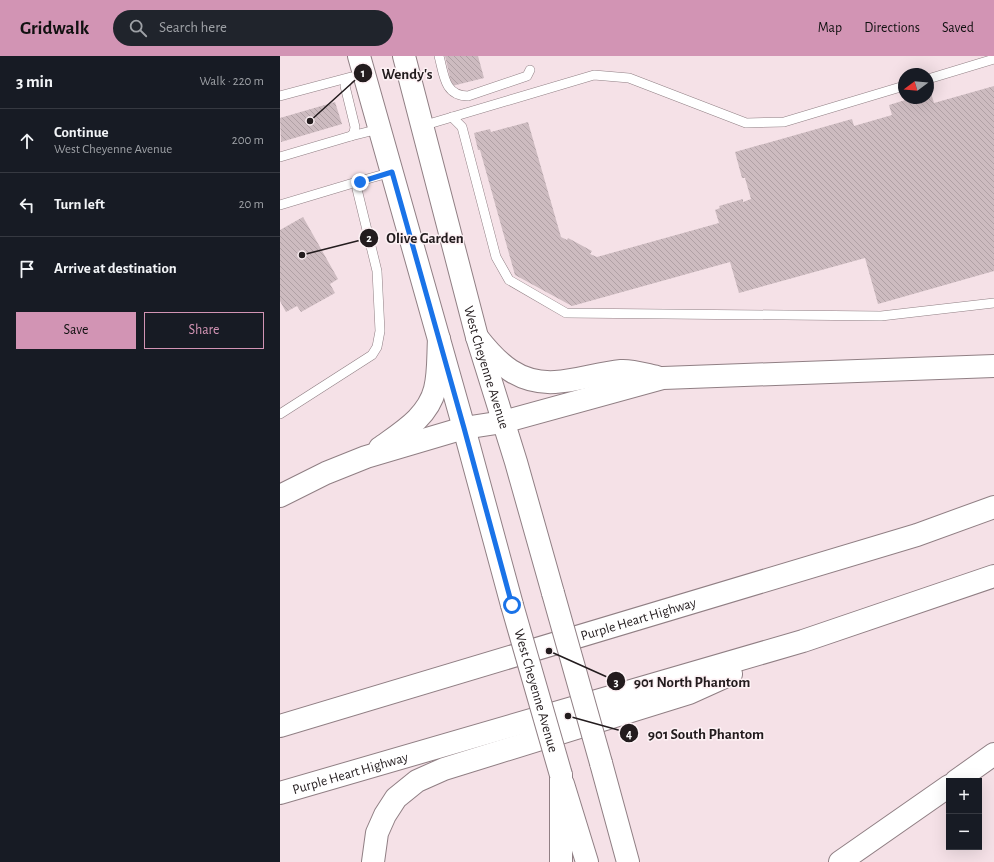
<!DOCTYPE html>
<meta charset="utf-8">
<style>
:root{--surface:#171b24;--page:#20242c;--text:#f1f3f6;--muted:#9ea1a6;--line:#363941;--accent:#d294b4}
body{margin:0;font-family:"Alegreya Sans",sans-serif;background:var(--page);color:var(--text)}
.controls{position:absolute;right:12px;bottom:12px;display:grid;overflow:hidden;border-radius:0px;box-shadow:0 4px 16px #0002}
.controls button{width:36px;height:36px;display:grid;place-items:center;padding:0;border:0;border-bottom:1px solid var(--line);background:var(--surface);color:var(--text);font:20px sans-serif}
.compass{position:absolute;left:618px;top:12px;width:36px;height:36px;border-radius:50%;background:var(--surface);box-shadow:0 4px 16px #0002;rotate:254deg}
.stop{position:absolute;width:12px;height:12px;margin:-9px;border:3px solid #1a73e8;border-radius:50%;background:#fff}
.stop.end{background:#1a73e8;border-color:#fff;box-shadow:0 1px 4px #0008}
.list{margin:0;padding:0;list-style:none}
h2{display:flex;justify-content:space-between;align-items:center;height:52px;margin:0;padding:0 16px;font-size:17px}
h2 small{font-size:13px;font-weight:400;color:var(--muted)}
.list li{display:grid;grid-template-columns:26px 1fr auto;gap:12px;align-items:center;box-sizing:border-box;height:64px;padding:0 16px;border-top:1px solid var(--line)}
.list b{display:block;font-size:15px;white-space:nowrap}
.list p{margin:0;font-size:13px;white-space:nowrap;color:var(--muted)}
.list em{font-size:13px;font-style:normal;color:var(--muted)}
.actions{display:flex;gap:8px;padding:12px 16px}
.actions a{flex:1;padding:9px 0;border:1px solid var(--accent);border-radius:0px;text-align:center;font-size:14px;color:var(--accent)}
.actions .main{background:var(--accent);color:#111}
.icon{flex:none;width:22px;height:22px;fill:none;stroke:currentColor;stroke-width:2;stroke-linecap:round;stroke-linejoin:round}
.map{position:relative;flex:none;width:714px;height:806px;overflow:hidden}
header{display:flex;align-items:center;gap:24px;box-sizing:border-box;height:56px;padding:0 20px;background:var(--accent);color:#111}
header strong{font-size:19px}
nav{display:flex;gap:22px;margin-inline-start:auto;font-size:14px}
.search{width:280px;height:36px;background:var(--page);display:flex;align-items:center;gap:10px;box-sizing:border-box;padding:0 14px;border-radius:22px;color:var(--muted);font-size:15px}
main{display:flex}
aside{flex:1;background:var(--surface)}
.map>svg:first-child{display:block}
</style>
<header>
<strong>Gridwalk</strong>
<div class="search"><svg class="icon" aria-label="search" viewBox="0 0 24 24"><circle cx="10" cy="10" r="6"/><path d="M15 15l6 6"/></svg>Search here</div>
<nav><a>Map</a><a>Directions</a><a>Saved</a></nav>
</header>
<main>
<aside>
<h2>3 min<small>Walk · 220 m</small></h2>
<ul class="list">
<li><svg class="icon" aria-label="ahead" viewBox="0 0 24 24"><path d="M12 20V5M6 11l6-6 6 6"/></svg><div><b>Continue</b><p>West Cheyenne Avenue</p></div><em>200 m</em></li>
<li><svg class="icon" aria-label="left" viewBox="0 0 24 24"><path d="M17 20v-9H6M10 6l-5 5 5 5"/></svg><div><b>Turn left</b></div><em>20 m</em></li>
<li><svg class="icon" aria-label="arrive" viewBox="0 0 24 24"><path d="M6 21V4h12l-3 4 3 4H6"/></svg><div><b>Arrive at destination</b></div></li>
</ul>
<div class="actions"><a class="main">Save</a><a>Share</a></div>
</aside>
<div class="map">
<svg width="714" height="806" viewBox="0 0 714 806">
<defs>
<pattern id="building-back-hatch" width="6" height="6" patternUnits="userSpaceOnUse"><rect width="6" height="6" fill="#cdbbc0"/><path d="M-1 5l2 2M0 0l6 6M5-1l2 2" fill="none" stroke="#b0a0a5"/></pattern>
</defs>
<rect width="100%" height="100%" fill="#f5e1e7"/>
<!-- building -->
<g fill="url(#building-back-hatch)">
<path d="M165,0H198L204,22L172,30Z"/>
<path d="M714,30V215L598,248L585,202L459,237L450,206L292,250L235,219L200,94H198L194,77L210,73L211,76L248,66L281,181L287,184L288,182L312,195L310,198L317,201L439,167L435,154L440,152L439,150L463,143V146L471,143L465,122H462L455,96L572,63L574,70L612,59L609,49L632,42H648V38L651,37L654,47Z"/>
<path d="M55,46L62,68L1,86L0,62Z"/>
<path d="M23,161L58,223L50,228L55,237L21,256L17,250L6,256L0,245V174Z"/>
</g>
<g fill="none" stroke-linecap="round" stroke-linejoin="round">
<!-- service casing -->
<g stroke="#907f84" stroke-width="10">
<g id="service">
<path d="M159,0C164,18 164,40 188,40L247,20L250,14"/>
<path d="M648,23L714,3"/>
<path d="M0,40L71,21"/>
<path d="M172,61L182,71L216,201L229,224L286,257L601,260L714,247"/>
<path d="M142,70L314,19L349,22L466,67L504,66L624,30"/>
<path d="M71,80L99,73"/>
<path d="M0,101L71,80L74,77L75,71L65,30L68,23"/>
<path d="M0,149L80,125"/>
<path d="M0,358L92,299L97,291L100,275L97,215L77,133L80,125L112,116"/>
</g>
</g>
<!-- primary casing -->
<g stroke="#907f84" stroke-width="24">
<g id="primary">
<path d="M79,0L184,372L232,549"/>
<path id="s1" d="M124,0L197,281L236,406L273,537"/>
<path d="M321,707L348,806"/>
<path d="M283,728L307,806"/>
</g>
</g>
<!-- motorway casing -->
<g stroke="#907f84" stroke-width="24">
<g id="motorway">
<path d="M197,281C218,308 239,328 275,326C297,325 319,317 341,315C351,314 367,319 377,321"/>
<path d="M100,392C122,376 148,361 155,333C159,317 158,299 159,283"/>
<path d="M0,440L46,417L86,401L184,372L223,366L383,322L714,310"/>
<path id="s2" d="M0,670L637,479L714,451"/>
<path d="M676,725L714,698"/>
<path id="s3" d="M0,737L523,585L714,520"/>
<path d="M93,806L97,777L105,759L116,742L137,725L164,713L409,637L451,618"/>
<path d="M281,806V719"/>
<path d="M560,806L669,730"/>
</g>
</g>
<!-- service -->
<use href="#service" stroke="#fff" stroke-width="9"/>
<!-- primary -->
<use href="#primary" stroke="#fff" stroke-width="22"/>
<!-- motorway -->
<use href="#motorway" stroke="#fff" stroke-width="22"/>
<!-- primary-bridge casing -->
<g stroke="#907f84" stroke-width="24" stroke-linecap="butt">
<g id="primary-bridge">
<path d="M273,537L321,707"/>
<path id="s4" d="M232,549L281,719"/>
</g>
</g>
<!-- primary-bridge -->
<use href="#primary-bridge" stroke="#fff" stroke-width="22"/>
</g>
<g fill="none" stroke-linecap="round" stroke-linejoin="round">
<!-- route -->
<path stroke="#1a73e8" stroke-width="5" d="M80,126L112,116L184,372L232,549"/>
</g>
<g text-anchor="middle" stroke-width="3" stroke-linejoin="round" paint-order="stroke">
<!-- street labels -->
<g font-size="14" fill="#231c1e" stroke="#fdf1f4">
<text dy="5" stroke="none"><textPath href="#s1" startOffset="322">West Cheyenne Avenue</textPath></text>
<text dy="5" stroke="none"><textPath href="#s2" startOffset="374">Purple Heart Highway</textPath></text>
<text dy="5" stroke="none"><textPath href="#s4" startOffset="89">West Cheyenne Avenue</textPath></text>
<text dy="5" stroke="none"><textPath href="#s3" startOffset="73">Purple Heart Highway</textPath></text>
</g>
</g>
<!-- callouts -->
<path fill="none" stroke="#231c1e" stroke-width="1.5" d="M30 65L83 17M22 199L89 182M269 595L336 625M288 660L349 677"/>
<g fill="#231c1e" stroke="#fdf1f4" stroke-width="1.5">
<circle cx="30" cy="65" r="4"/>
<circle cx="22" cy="199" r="4"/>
<circle cx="269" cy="595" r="4"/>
<circle cx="288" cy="660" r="4"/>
<circle cx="83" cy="17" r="10"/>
<circle cx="89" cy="182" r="10"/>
<circle cx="336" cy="625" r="10"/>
<circle cx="349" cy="677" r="10"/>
</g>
<g font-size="12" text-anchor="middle" font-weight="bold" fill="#fff">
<text x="83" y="21">1</text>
<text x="89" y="186">2</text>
<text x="336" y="630">3</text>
<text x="349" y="682">4</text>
</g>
<g font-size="15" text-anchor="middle" font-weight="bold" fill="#231c1e" stroke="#fdf1f4" stroke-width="3" stroke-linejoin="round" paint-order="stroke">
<text x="127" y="23">Wendy's</text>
<text x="145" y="187">Olive Garden</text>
<text x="412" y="631">901 North Phantom</text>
<text x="426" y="683">901 South Phantom</text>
</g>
</svg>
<div class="controls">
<button>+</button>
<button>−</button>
</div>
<svg class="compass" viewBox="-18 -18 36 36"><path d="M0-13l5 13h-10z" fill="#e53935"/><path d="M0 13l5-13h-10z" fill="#9ea1a6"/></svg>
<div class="stop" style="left:232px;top:549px"></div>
<div class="stop end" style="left:80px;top:126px"></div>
</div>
</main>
